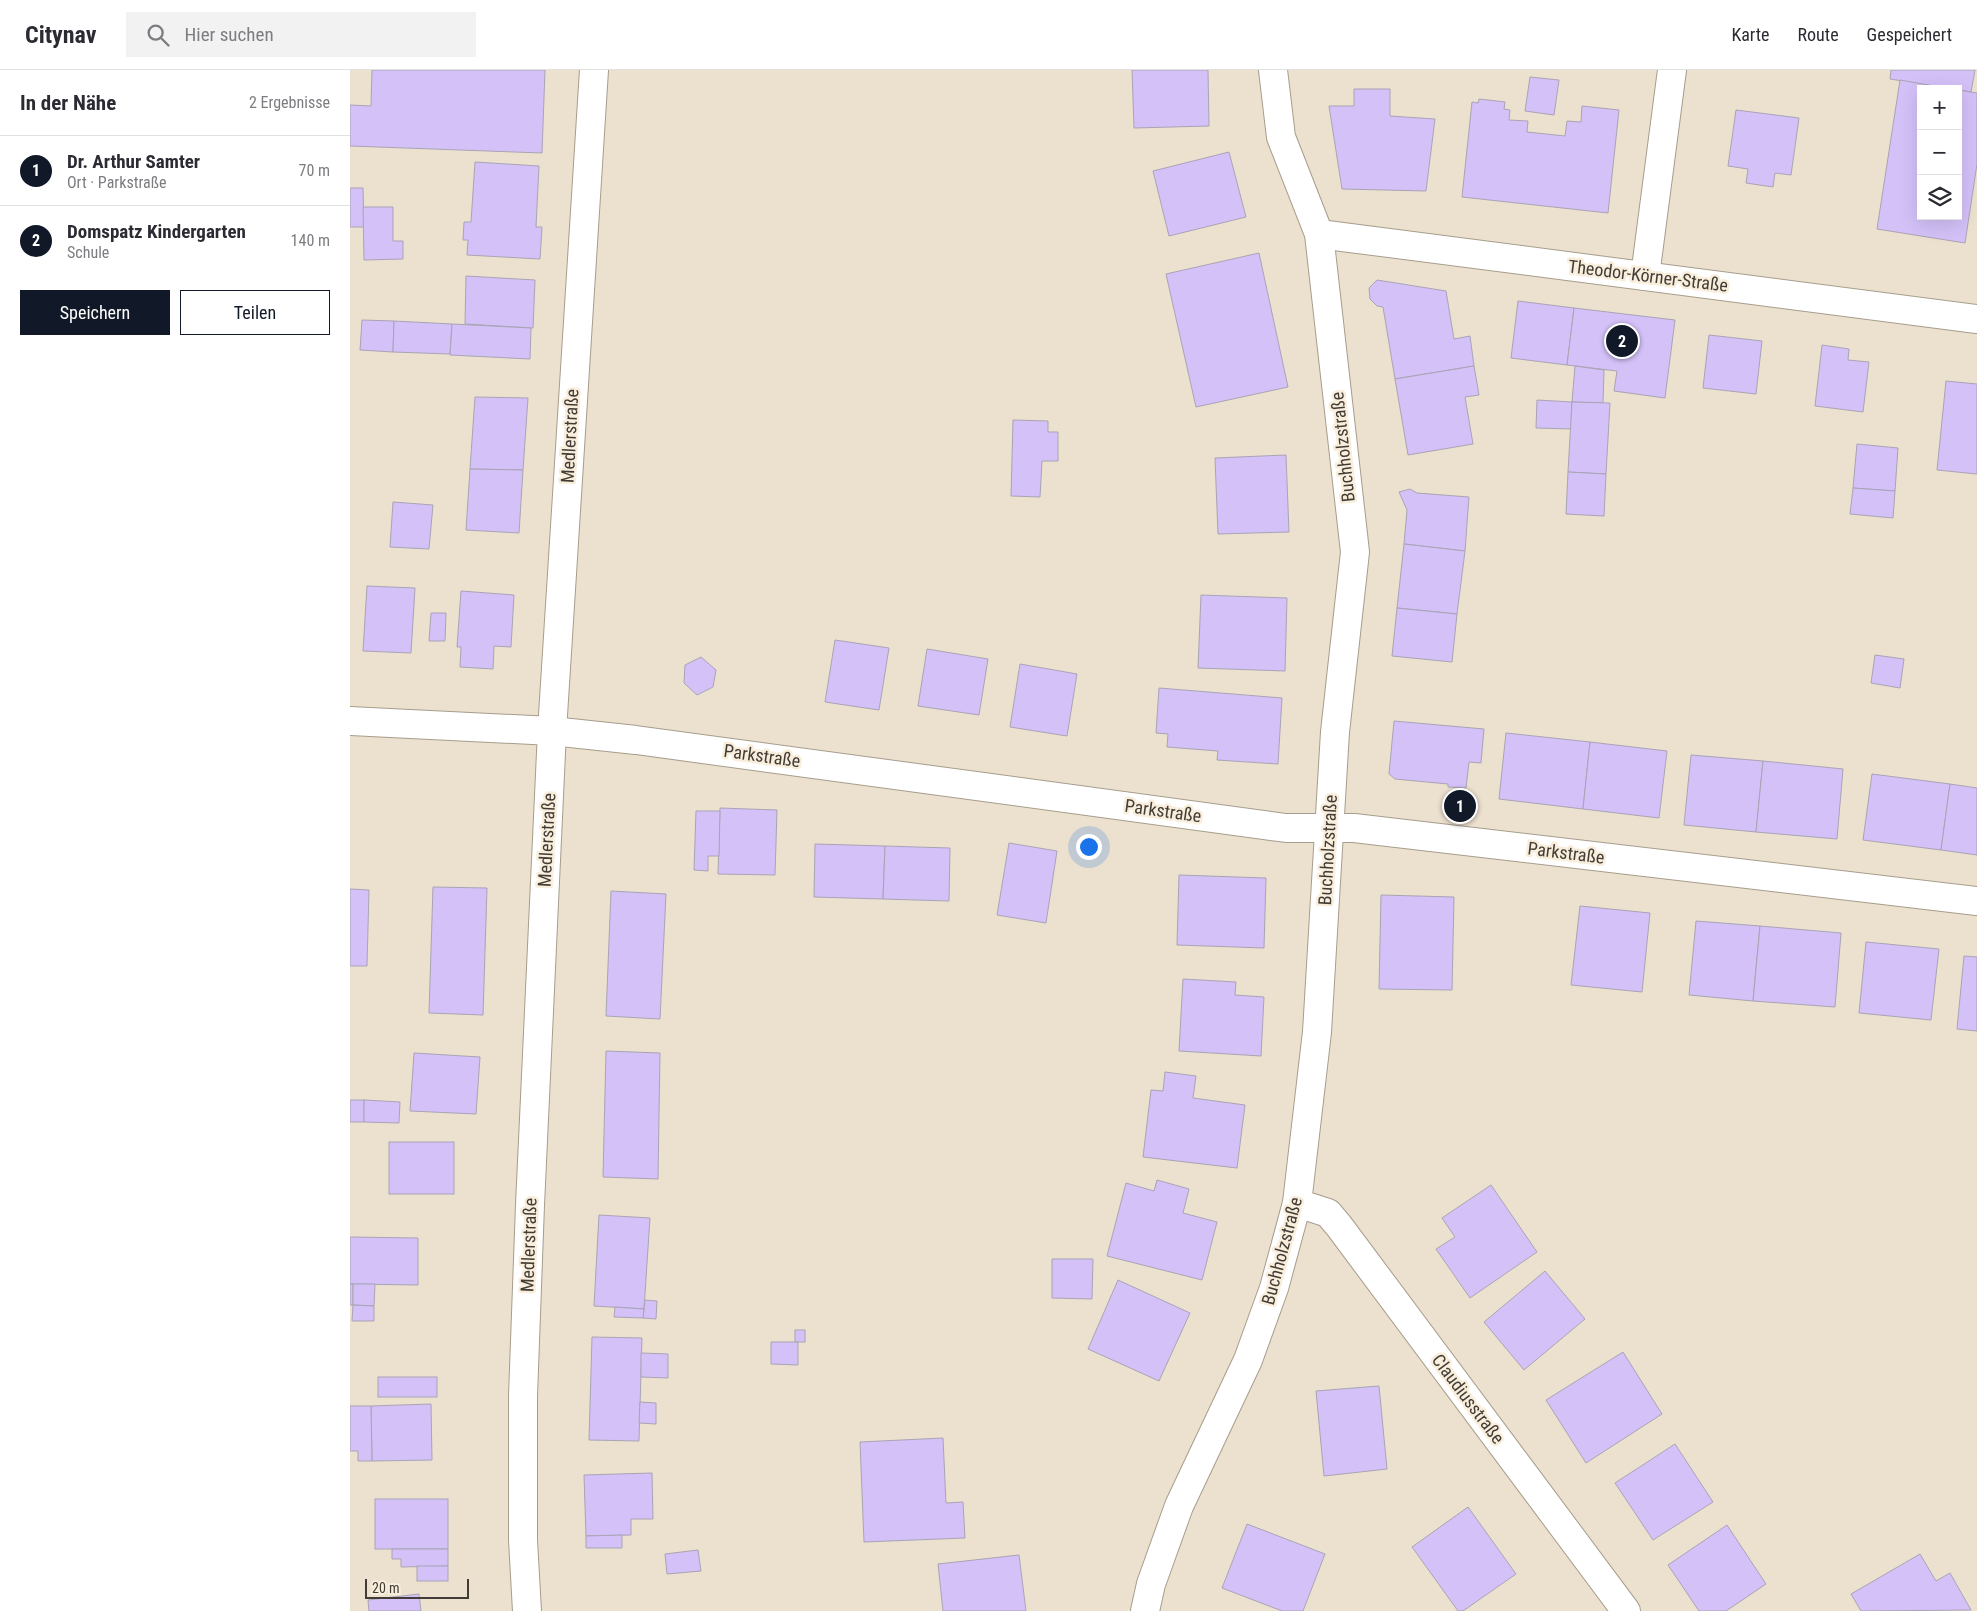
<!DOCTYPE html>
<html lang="de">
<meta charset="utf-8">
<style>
:root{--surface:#fff;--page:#f2f2f3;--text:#2b2b33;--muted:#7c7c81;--line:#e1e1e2;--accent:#111827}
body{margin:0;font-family:"Roboto Condensed",sans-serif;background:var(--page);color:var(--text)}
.controls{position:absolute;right:15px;top:15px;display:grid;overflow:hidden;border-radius:0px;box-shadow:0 5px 20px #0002}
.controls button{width:45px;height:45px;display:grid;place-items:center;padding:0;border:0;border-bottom:1px solid var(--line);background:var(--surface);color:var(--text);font:25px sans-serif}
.scale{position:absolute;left:15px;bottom:12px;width:104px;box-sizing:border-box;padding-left:5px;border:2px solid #413c36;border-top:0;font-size:14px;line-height:18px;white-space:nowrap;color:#413c36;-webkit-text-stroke:4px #f9eedc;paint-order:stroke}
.you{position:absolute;left:738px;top:776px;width:18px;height:18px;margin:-12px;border:4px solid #fff;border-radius:50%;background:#1a73e8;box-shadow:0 0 0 8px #1a73e833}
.badge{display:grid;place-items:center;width:32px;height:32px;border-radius:50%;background:var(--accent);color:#fff;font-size:16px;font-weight:700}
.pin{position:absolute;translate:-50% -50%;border:2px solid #fff;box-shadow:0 1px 5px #0006}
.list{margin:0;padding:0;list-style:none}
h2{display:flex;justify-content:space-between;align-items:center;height:65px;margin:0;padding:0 20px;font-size:21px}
h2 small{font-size:16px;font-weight:400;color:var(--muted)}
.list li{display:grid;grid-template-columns:32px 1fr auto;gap:15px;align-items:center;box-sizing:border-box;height:70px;padding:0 20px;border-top:1px solid var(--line)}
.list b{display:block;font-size:19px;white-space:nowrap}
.list p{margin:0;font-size:16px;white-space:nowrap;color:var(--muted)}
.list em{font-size:16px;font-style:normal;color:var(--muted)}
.actions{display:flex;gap:10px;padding:15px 20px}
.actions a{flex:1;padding:11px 0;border:1px solid var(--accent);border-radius:0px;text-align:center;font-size:18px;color:var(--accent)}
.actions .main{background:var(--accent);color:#fff}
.icon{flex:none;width:28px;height:28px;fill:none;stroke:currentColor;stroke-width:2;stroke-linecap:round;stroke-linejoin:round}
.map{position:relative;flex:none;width:1627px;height:1541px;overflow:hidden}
header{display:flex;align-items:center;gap:30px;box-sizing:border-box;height:70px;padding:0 25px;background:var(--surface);border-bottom:1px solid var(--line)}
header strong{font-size:24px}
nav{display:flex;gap:28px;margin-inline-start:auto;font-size:18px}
.search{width:350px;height:45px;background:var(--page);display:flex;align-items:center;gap:12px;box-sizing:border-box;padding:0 18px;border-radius:0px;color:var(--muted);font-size:19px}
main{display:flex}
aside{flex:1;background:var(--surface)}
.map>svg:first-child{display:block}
</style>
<header>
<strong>Citynav</strong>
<div class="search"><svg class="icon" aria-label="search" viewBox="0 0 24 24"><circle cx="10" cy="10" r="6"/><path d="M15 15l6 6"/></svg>Hier suchen</div>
<nav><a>Karte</a><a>Route</a><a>Gespeichert</a></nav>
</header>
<main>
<aside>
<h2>In der Nähe<small>2 Ergebnisse</small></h2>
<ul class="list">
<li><span class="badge">1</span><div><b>Dr. Arthur Samter</b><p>Ort · Parkstraße</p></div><em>70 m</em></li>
<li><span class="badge">2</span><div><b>Domspatz Kindergarten</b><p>Schule</p></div><em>140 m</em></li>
</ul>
<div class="actions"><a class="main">Speichern</a><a>Teilen</a></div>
</aside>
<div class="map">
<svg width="1627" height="1541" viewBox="0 0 1627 1541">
<rect width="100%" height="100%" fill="#ece0cf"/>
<!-- building -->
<g fill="#d3c1f8" stroke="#a9a4b5">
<path d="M22,0H195L192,83L0,76V35L21,36Z"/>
<path d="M782,0H858L859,56L784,58Z"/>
<path d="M1541,0H1625L1621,22L1540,9Z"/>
<path d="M1180,7L1209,10L1204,45L1175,41Z"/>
<path d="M1550,10L1601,19H1571V146H1608V20L1627,23V94L1615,173L1527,159Z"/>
<path d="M1004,19H1040V46L1085,49L1076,121L992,119L979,36H1004Z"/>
<path d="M1129,29L1155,32L1154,39L1160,40L1159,50L1178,51L1177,62L1215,66L1217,51L1231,52L1232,36L1269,40L1258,143L1112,127L1122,32L1128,33Z"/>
<path d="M1386,40L1449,48L1441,105L1425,103L1423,117L1396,113L1398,99L1378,96Z"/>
<path d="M879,82L896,147L819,166L803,101Z"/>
<path d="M125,92L189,96L186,157H192L190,189L117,185L118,170H113L114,152H121Z"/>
<path d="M0,118H13L14,157H0Z"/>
<path d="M13,137H43V171H53V189L14,190Z"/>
<path d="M909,183L938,317L846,337L816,204Z"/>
<path d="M116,206L185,210L183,258L115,254Z"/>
<path d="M1027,210L1096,221L1104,269L1120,266L1124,296L1045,309L1033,237L1027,236L1020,229L1019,218Z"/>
<path d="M1168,231L1224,238L1217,295L1161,288Z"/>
<path d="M1224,238L1325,250L1315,328L1264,321L1267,301L1217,295Z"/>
<path d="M12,250L44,251L43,282L10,280Z"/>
<path d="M44,251L102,254L100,284L43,282Z"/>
<path d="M102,254L181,258L180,289L100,285Z"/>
<path d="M1359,265L1412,271L1406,324L1353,318Z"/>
<path d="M1472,275L1499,279L1498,290L1519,292L1513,342L1465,336Z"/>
<path d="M1124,296L1129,325L1115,327L1123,374L1058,385L1045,309Z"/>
<path d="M1225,296L1254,300L1253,333L1222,332Z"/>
<path d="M1596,311L1627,314V404L1587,400Z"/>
<path d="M125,327L178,328L173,400L120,399Z"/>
<path d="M1187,330L1222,332L1221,359L1186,358Z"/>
<path d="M1222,332L1260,333L1256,404L1218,402Z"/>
<path d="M663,350L698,351V362H708V391H692L690,427L661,426Z"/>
<path d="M1507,374L1548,378L1545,421L1503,418Z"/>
<path d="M936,385L939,462L868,464L865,388Z"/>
<path d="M120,399L173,400L169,463L116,460Z"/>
<path d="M1218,402L1256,404L1254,446L1216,444Z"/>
<path d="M1503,418L1545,421L1543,448L1500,444Z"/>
<path d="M1060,419L1067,423L1119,427L1115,481L1054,474L1057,440L1049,422Z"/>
<path d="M43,432L83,435L79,479L40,477Z"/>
<path d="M1054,474L1115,481L1107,544L1047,538Z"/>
<path d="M17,516L65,518L61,583L13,581Z"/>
<path d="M111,521L164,525L161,577L144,576L143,599L110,597L111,577H107Z"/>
<path d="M851,525L937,528L935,601L848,598Z"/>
<path d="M1047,538L1107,544L1102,592L1042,586Z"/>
<path d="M81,543H96L95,571H79Z"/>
<path d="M485,570L539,578L529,640L475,632Z"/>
<path d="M577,579L638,589L629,645L568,636Z"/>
<path d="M1525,585L1554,589L1550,618L1521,613Z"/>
<path d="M351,587L366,600L363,617L347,625L334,613L335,595Z"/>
<path d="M670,594L727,604L717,666L660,657Z"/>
<path d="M809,618L932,628L928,694L867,690L868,681L817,677L818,664L806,663Z"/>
<path d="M1044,651L1134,659L1131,693L1119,692L1116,718L1098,717V714L1045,709L1039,704Z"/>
<path d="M1156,663L1240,672L1233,739L1149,729Z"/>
<path d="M1240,672L1317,681L1309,748L1233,739Z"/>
<path d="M1341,685L1413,691L1406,762L1334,755Z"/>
<path d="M1413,691L1493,699L1487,769L1406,762Z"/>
<path d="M1522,704L1600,714L1591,780L1513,770Z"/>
<path d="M1600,714L1627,718V785L1591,780Z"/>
<path d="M370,738L427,740L425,805L368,804Z"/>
<path d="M346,741H370L369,786H358V801L344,800Z"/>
<path d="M659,773L707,781L696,853L647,845Z"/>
<path d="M465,774L535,776L533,829L464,827Z"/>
<path d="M535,776L600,778L599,831L533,829Z"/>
<path d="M829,805L916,808L914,878L827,875Z"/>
<path d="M83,817L137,818L133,945L79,943Z"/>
<path d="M0,819L19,820L17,896H0Z"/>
<path d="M261,821L316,824L310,949L256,946Z"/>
<path d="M1031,825L1104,827L1102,920L1029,919Z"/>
<path d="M1230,836L1300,843L1292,922L1221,915Z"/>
<path d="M1346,851L1410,856L1403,931L1339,925Z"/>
<path d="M1410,856L1491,863L1485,937L1403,931Z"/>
<path d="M1516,872L1589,879L1581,950L1509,943Z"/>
<path d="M1614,886L1627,887V961L1607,959Z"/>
<path d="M833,909L886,912L885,925L914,927L911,986L829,981Z"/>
<path d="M256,981L310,983L308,1109L253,1107Z"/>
<path d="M64,983L130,987L126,1044L60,1041Z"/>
<path d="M815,1002L846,1006L843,1028L895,1035L887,1098L793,1087L801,1020L813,1021Z"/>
<rect x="0" y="1030" width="14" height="22"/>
<path d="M14,1030L50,1032L49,1053L14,1052Z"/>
<rect x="39" y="1072" width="65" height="52"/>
<path d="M807,1110L839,1119L833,1143L867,1152L852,1210L757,1186L776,1113L804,1121Z"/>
<path d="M1141,1115L1187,1182L1120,1228L1086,1179L1105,1167L1092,1148Z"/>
<path d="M249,1145L300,1148L294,1239L244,1236Z"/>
<path d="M0,1167L68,1168V1215L0,1214Z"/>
<path d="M702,1189H743L742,1229L702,1228Z"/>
<path d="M1195,1201L1235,1249L1174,1300L1134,1252Z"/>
<path d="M768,1210L840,1243L809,1311L738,1279Z"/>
<rect x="0" y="1214" width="3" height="21"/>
<path d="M3,1214H25L24,1236L3,1235Z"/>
<path d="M295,1230L307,1231L306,1249L293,1248Z"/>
<path d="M3,1235L24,1236V1251H2Z"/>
<path d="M265,1237L294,1239L293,1248L264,1247Z"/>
<rect x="445" y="1260" width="10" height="12"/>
<path d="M242,1267L292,1268L289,1371L239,1370Z"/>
<path d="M421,1272H448V1295L421,1294Z"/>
<path d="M1273,1282L1312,1344L1236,1393L1196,1330Z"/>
<path d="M291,1283L318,1284V1308L291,1307Z"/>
<rect x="28" y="1307" width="59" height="20"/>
<path d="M1029,1316L1037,1399L974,1406L966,1321Z"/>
<path d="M290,1332L306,1333V1354L289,1353Z"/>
<path d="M81,1334L82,1390L22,1391L21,1336Z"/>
<path d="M0,1336H21L22,1391H8V1381H0Z"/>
<path d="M593,1368L596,1433L613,1432L615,1468L514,1472L510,1372Z"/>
<path d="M1325,1374L1363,1432L1303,1470L1265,1413Z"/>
<path d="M302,1403L303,1449H281V1465L236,1466L234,1405Z"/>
<rect x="25" y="1429" width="73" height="50"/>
<path d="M1118,1437L1166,1504L1113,1541H1108L1062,1477Z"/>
<path d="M897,1454L975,1484L953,1541H932L872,1518Z"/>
<path d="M1377,1455L1416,1514L1376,1541H1349L1318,1495Z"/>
<path d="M272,1465V1478H236V1466Z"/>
<path d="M42,1479H98V1496L51,1497V1489H42Z"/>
<path d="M348,1480L351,1501L317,1504L315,1484Z"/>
<path d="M1570,1484L1586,1511L1600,1503L1621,1540L1511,1541L1501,1524Z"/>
<path d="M669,1485L676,1541H593L588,1494Z"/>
<rect x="67" y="1496" width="31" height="15"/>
<path d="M69,1524L71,1541H19L18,1530Z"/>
</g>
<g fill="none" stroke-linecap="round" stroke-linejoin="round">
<!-- minor casing -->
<g stroke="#a79d8c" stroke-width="30">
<g id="minor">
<path d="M969,164L1627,249"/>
<path d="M1295,206L1322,0"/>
<path d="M0,651L202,661L286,670L936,758H1004L1627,831"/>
<path d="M947,1133L978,1143L989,1156L1276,1541"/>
<path d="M177,1541L173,1470V1326L180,1135L202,661L244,0"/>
<path d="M795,1541L801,1514L829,1436L898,1290L924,1218L947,1133L967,962L985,662L1005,482L969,164L931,67L923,0"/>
</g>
</g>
<!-- minor -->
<use href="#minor" stroke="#fff" stroke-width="28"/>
</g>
<g text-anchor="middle" stroke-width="5" stroke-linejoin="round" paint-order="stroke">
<!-- street labels -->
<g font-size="18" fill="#413c36" stroke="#f9eedc">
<text transform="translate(1298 206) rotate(7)" y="6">Theodor-Körner-Straße</text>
<text transform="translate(220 366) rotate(-87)" y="6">Medlerstraße</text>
<text transform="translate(993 377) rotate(-96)" y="6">Buchholzstraße</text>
<text transform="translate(412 686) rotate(8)" y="6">Parkstraße</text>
<text transform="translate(813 741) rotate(8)" y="6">Parkstraße</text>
<text transform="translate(197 770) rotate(-87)" y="6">Medlerstraße</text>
<text transform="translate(978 780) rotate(-87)" y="6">Buchholzstraße</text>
<text transform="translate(1216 783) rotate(7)" y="6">Parkstraße</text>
<text transform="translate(179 1175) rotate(-88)" y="6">Medlerstraße</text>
<text transform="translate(932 1181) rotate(-75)" y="6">Buchholzstraße</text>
<text transform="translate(1118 1329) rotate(53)" y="6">Claudiusstraße</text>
</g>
</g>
</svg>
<div class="controls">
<button>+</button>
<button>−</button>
<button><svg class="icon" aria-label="layers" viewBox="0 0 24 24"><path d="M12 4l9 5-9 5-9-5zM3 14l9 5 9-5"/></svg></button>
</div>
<div class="scale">20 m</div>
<div class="you"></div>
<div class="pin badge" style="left:1110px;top:736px">1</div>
<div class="pin badge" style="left:1272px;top:271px">2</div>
</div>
</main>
